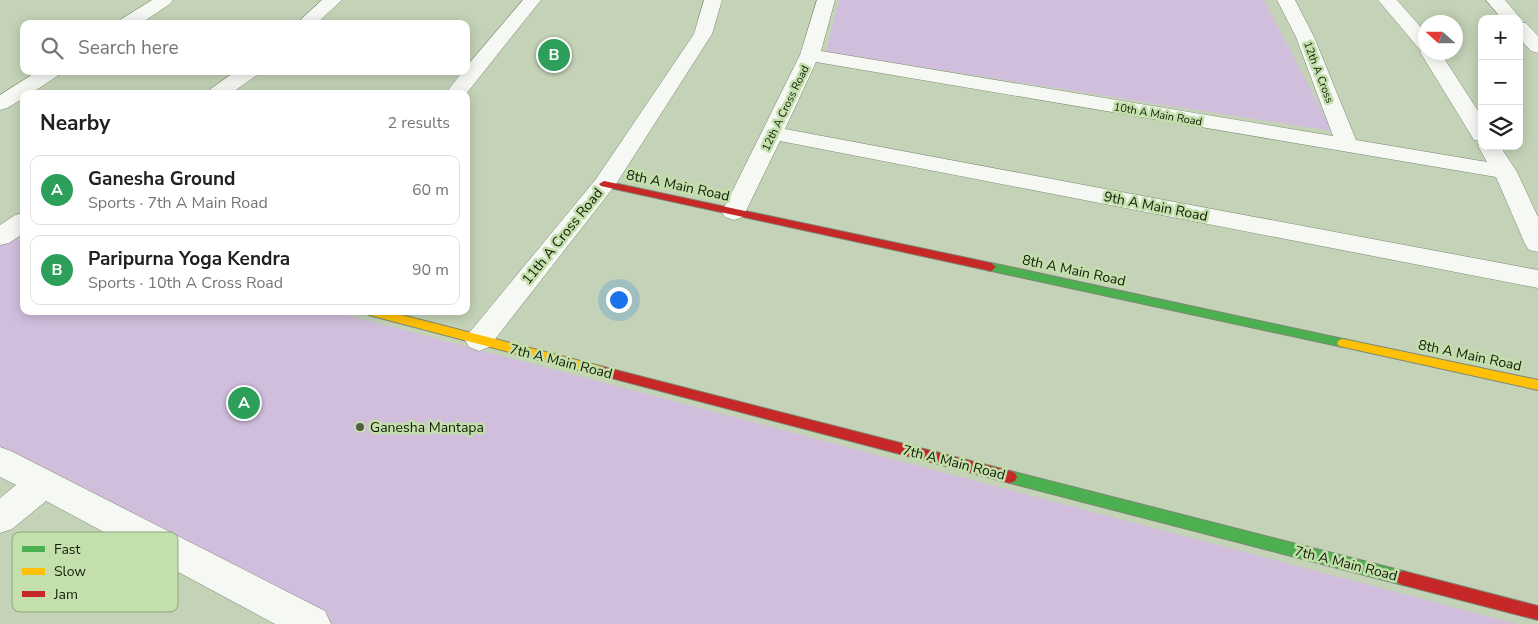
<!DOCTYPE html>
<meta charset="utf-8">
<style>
:root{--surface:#fff;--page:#f2f2f2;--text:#202124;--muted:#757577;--line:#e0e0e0;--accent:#505c45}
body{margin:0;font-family:"Nunito Sans",sans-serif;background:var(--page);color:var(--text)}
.controls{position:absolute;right:15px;top:15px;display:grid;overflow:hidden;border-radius:10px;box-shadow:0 2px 12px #0003}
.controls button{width:45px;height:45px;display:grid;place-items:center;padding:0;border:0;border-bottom:1px solid var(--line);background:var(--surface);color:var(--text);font:25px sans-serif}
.compass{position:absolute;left:1418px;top:15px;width:45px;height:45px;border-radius:50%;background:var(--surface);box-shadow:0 2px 12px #0003;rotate:291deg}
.you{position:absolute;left:618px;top:299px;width:18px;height:18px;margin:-12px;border:4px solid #fff;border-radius:50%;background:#1a73e8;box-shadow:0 0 0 8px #1a73e833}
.badge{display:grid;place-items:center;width:32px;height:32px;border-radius:50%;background:var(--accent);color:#fff;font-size:16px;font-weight:700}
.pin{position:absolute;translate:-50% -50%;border:2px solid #fff;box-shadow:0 1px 5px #0006}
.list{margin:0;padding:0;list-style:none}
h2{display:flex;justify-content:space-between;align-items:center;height:65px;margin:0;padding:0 20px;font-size:21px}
h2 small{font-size:16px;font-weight:400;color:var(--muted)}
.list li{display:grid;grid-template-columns:32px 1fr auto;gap:15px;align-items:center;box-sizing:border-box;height:70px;margin:0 10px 10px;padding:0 10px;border:1px solid var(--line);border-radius:10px}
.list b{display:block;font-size:19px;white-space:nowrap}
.list p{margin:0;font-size:16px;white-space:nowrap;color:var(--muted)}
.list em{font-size:16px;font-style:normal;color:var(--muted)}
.icon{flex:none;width:28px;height:28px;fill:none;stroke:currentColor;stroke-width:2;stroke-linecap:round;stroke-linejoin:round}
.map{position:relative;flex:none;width:1538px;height:624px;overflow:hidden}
.search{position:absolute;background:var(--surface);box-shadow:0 2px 12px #0003;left:20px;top:20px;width:450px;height:55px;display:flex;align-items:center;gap:12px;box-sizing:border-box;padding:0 18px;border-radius:10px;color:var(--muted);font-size:19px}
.panel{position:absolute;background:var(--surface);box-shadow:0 2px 12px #0003;left:20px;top:90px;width:450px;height:225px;border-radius:10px}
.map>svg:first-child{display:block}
</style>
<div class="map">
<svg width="1538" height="624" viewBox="0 0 1538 624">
<rect width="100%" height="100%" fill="#c4d3b7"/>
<!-- green -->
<g fill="#d0bedc">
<path d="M839,0H1264L1332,131L826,52Z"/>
<path d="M24,231V311H332L1517,624H334L204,557L0,448V242Z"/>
</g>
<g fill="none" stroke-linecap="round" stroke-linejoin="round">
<!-- street casing -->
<g stroke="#7c8771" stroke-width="1">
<g id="street">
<path d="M152,0H173L170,4L140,24H118L120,20Z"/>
<path d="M322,0H342L316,24H296Z"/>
<path d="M523,0H541L466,94H445L463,71H466V67Z"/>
<path d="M704,0H722L712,34L616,184L489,347L479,351L469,347L465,340L469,333L596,179L694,34Z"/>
<path d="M817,0H835L821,51L1333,136L1296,37L1277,0H1295L1314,37L1356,140L1487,162L1478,146L1481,141L1474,140L1471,135L1420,52L1421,51L1378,0H1397L1426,33V52H1440L1482,117V146H1500L1517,172L1538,217V252L1529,250L1525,244L1496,177L816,62L785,129L1538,270V288L780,141L743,217L734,220L725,217L722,212L800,55Z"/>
<path d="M1486,0H1505L1521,19L1519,22L1526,23L1538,36V53L1531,51L1519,38V19H1502Z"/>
<path d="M38,71H62L59,75L30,94H24V98L7,108L0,110V95Z"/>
<path d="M236,71H260L257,75L230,94H206L209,90Z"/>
<path d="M24,213V233L9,243L0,245V225L15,215Z"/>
<path d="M0,447L11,451L325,611L331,624H275L46,501L12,529L0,533V498L16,485L0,477Z"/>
</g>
</g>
<!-- fast casing -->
<g stroke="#7c8771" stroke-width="2">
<g id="fast">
<path d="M991,263L1343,339L1347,340L1349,343L1347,346L1343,347L987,270L986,267Z"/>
<path d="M1010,471L1403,571L1408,573L1410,578L1408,583L1403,585L1010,483L1005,481L1003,477L1005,473Z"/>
</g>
</g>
<!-- slow casing -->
<g stroke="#7c8771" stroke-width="2">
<g id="slow">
<path d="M364,311H386L600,366L604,368L606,371L604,374L600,376L369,315Z"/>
<path d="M1343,339L1538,380V390L1339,346L1337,343L1339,340Z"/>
</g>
</g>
<!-- jam casing -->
<g stroke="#7c8771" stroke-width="2">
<g id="jam">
<path d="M604,181L991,263L996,267L991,271L601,186L599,184Z"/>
<path d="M600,366L1010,471L1015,473L1017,477L1015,481L1010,483L596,374L594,371L596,368Z"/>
<path d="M1403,571L1538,606V620L1403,585L1398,583L1396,578L1398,573Z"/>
</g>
</g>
<!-- street -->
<use href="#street" fill="#f6f8f4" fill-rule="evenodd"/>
<!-- fast -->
<use href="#fast" fill="#4caf50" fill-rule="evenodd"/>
<!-- slow -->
<use href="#slow" fill="#ffc107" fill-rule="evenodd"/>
<!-- jam -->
<use href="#jam" fill="#c62828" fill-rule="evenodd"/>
</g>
<!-- markers -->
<circle fill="#505c45" stroke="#c3dfab" stroke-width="2" cx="360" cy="427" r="5"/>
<g text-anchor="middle" stroke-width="5" stroke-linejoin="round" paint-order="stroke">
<!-- far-street labels -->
<g font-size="11" fill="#121c08" stroke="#c3dfab">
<text transform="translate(1319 72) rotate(69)" y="4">12th A Cross</text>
<text transform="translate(785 108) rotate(-64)" y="4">12th A Cross Road</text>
<text transform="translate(1158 114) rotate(10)" y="4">10th A Main Road</text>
</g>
<!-- street labels -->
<g font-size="14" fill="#121c08" stroke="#c3dfab">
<text transform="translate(678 185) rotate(12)" y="5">8th A Main Road</text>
<text transform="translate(1156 206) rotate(11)" y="5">9th A Main Road</text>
<text transform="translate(562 236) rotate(-51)" y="5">11th A Cross Road</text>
<text transform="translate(1074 270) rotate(12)" y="5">8th A Main Road</text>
<text transform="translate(1470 355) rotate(12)" y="5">8th A Main Road</text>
<text transform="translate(561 361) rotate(14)" y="5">7th A Main Road</text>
<text transform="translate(954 462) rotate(14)" y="5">7th A Main Road</text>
<text transform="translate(1346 563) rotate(14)" y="5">7th A Main Road</text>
</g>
<!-- poi labels -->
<g font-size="14" fill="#121c08" stroke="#c3dfab" text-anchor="start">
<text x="370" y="432">Ganesha Mantapa</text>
</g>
</g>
<!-- legend -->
<rect x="12" y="532" width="166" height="80" rx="8" fill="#c3dfab" stroke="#8ea47a" stroke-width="1"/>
<rect x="22" y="546" width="23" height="6" fill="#4caf50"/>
<rect x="22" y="568" width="23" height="7" fill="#ffc107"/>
<rect x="22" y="591" width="23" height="6" fill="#c62828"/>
<g font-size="14" fill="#121c08">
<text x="54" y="554">Fast</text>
<text x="54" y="576">Slow</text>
<text x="54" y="599">Jam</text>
</g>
</svg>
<div class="controls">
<button>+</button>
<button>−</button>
<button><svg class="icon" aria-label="layers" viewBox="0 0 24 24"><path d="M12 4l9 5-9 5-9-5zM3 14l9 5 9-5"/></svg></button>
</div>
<svg class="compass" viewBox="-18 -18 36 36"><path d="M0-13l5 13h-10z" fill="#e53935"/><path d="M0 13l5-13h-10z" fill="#757577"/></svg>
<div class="you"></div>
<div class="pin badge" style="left:244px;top:403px;background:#2e9e5b">A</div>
<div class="pin badge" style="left:554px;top:55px;background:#2e9e5b">B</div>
<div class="search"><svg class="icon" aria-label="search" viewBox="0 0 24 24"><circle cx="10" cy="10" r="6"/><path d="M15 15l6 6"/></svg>Search here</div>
<section class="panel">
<h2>Nearby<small>2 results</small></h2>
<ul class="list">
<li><span class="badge" style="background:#2e9e5b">A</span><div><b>Ganesha Ground</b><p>Sports · 7th A Main Road</p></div><em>60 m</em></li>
<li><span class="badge" style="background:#2e9e5b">B</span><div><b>Paripurna Yoga Kendra</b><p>Sports · 10th A Cross Road</p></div><em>90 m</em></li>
</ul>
</section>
</div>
